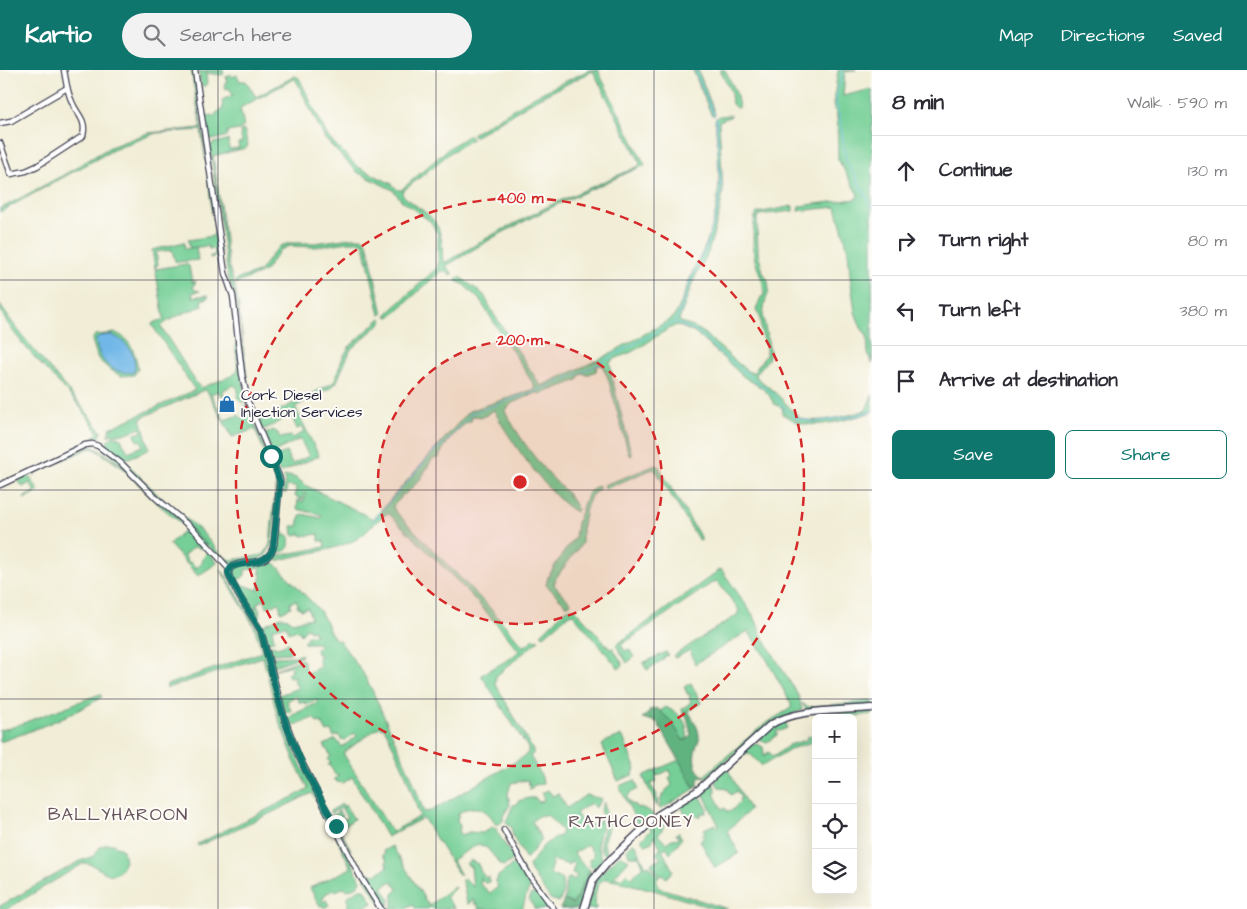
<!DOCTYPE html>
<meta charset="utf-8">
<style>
:root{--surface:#fff;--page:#f2f2f3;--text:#2b2b33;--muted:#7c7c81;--line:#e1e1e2;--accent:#0f766e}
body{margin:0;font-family:"Architects Daughter",sans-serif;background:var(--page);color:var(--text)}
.controls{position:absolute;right:15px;bottom:15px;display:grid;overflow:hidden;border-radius:8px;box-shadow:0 5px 20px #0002}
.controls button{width:45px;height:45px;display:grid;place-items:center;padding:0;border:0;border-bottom:1px solid var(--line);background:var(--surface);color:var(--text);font:25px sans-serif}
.stop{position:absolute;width:15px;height:15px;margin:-11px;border:4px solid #0f766e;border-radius:50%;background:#fff}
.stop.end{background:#0f766e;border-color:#fff;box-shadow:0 1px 5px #0008}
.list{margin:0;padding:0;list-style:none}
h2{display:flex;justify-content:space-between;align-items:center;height:65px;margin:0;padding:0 20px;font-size:21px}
h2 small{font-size:16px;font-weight:400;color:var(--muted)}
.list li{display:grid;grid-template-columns:32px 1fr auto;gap:15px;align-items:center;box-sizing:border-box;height:70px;padding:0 20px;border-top:1px solid var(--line)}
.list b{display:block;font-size:19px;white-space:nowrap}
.list em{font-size:16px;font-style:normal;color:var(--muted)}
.actions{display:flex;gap:10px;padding:15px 20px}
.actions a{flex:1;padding:11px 0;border:1px solid var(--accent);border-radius:8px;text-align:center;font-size:18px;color:var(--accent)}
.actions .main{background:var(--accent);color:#fff}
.icon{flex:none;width:28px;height:28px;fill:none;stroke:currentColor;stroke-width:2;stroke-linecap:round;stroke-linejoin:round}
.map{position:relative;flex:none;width:872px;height:839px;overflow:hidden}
header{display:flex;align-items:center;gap:30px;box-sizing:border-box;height:70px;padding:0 25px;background:var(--accent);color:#fff}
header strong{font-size:24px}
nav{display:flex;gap:28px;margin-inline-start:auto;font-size:18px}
.search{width:350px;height:45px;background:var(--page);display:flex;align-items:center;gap:12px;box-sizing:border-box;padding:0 18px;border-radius:28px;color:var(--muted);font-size:19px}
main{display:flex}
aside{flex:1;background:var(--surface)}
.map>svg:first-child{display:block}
</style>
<header>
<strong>Kartio</strong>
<div class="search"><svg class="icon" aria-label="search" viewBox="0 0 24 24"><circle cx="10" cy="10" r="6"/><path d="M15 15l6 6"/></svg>Search here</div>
<nav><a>Map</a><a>Directions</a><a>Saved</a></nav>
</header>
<main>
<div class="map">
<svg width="872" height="839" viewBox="0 0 872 839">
<rect width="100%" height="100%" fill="#fdfcf7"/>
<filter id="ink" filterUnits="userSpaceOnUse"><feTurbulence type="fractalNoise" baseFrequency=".02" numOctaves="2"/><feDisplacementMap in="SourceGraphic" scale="10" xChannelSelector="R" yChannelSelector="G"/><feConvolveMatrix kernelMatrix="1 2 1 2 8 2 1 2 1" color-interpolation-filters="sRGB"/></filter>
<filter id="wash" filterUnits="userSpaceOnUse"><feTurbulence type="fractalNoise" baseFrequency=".0096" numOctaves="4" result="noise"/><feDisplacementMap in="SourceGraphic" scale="20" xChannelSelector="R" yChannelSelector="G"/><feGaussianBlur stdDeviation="1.12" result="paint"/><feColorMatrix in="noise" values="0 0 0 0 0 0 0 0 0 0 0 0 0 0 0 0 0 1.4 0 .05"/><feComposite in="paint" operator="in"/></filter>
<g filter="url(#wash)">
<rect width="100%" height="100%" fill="#f1edd6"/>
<!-- green -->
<g fill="#75cf96" stroke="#4c7868" fill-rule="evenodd">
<path d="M191,0H194L214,139L212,144L207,98L201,60L156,63L113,80L0,142V139L67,103L110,77L148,63L201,58Z"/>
<path d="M206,0H224L223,5L206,3L207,14L203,17L201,15L199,1L206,2Z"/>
<path d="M589,0H599V3L645,95L556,135L496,166L446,196L452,203L451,205L445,201H441L390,247L386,246L388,243L438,197V165L431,152L401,130L393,120L357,102L325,69L296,10L294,9L240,38L244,56L239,60L227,62V66L213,70L208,68L203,39L205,36V42L209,47L216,45V43L223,39L222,30L233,25L229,18L226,19L224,15L227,11L226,7L231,4L232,7L237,5L240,11H246L256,27L295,6L299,8L328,67L358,97L392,114L398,120H401L449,78L469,65L472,69L451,82L402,122V124C415,138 436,144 440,164C443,173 442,183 443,192H446L494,164L555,133L639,96L640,92L593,1L537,29L474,67L472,64L535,26Z"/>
<path d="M693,0H698L715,44L714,46L711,44Z"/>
<path d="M720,0H725L736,22L739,37L736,38L732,34L731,22Z"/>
<path d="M838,0H856L845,2L843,26L872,19V294L868,283L867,265L861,258L855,242L850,206L848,180L836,137L798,141L799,136L856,129L858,125L838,89L837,46L833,34Z"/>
<path d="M731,45L730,47L719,51L723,121L719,144L708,183L694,209L679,250L681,252L700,260L747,301L753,303L766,285V277L761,261L760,247L756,239L761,227L764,225C765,213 758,202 755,190C752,176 753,160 755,146L757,143L793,136V141L759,145L757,148L758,183L763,202L768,211L769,221L765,232L763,246L770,282L768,289L756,304L757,308C770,317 781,328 792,340C795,342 797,346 800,348C814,355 852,345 866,340L872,325V342C853,348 824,357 804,354C797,353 789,347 782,344L783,338L774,334L769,325L762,318L744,307L697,264L677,255C662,261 650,272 635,280C627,285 618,286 610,292L612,308L632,386L629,385L608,308L602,295L597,296L596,301L587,305L583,303L578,307V310L541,324L537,323L512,333L505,341C517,363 529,381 545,400C556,413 570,423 577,439L576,442C553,431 505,364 494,340L483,347L474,346L472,347L471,351C460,354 442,377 439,388L433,389C428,395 426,400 422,407C417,414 410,419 404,425L401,424V428L393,436L395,441L488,536L524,577L534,569L539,570L496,606L495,613L533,680V684L530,686L542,707L543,714L534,715L530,720L528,710L511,713L508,724L510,735L503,746V751L499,754H495C489,738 472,733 459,743L457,750L460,756L459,765L468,763V762L483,763L492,757L496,758L497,762L513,787V790L504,796L501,795L487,778L478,774L452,790L461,805H459L424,749L423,748L387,767L352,707L343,713L337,712L334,709L339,706L337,704L335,705L332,699L328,695L331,693L328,689L331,686L324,675L336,669L342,677L357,666L355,663L345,670H342L338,665L334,667L331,661L327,662L321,652L318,653L313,648L293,656L289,654L287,650C292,643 310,638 318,632L317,630L306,634L305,632L300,633L296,626L287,631L291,640L290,643L285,641L279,625L298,618L293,609L296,608L294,606L289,607L287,603L291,602L290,598L292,597L291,595L273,600L302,589L305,592L303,593L307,603L320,597L318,587L320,586L319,584H317L316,579L320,577L318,573H304L303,571L307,569L306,567L315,564L314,560L310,561L308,558L305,559L301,565L300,562L294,560L288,562L286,555L272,559L274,570L270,572H267L263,555L281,547L288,548L292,552L311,548L308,538L301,540L300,537L298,538L297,536L298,534L296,530L290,533L291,537L281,542L279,533L267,537L264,530L257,533L258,535L251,539L259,537L260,541L258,542L261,546L255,547L249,538V533L245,532L237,516L238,513L258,520L261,506L259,502H261L260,497L245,500V505L242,508L235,511C220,493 261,494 271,489L320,541L329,558L328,559L336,570H339L363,603L372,620L412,708L424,742L431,741L525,686L528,682V678L481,605L511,588L519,581C480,531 433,487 388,443C375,450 368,463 355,470C330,482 303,483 277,491L276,486L325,477L324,471H319V464L302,466L301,464L293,465L292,456H298L300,446L302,444L321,448L322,445L297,439L298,430L303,432L306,424H304L302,430L295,426L296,417L287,416L286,423H283L285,409L283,407C293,404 298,409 305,415L373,449L469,341L535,319L534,315L479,229L463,214L456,211L457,208L460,207L484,225L493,243L541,316L604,287L673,248C682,235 685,220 691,206C695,195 702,185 706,174C724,129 719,95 715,49L719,46ZM379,657L384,658L387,663L404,700L420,746L392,762L343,683Z"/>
<path d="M244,60L248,76L246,78L213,86L229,197L236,221L239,239L249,326H248C240,288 245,244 228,208L210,77L213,73L228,70L229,79L239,78L238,73L242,72L240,61Z"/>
<path d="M213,146L221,184L219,186L210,188V186L215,185L214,179H209L208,176L190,178L188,170L213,166L215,162Z"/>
<path d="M351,168H363L367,172L383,244L380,245L364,175L362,172H348L315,177L290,176L280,180L265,201L236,214V210L260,201L273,183L280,176L290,173H315Z"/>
<path d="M184,172L185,179L196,177L198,190L178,192L175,191L172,180L156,182L158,195L155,196L156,199L186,194L189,196L192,212L196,211L193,217L195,220L200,221L192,223L193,227L208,225V228L201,230L203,236C193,239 165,250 161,257L197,314L201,318L231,306L237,302L238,298L235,274H238L246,330L244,332L242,333L238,329V319L234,315L223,320L224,325L221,326L218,321L211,324L224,350L239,345L240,348L243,347L242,343L244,336L247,335L278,409L272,475L265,486L257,490L232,493L223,491L172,440L104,378L108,370L113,366L120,367L128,382L143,376L141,370L137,371L135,364L142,362L141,358L123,364H111L108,366L110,358L195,320L152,255L153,253L164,249L152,180ZM204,320L207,321L232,367L255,359L276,411L270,474L268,479L263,485L231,490L226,488L221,485L201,461L159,426L124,390L148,380L149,378L141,348Z"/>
<path d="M0,235C30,280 69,318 101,361L100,367H93L98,362C91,352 84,341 75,331C60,313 0,256 0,235Z"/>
<path d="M381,248L383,251L351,279L336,313L332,317L295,337L319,386L280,403L274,389L276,386L286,382L292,394L309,386L300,369L272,383L265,367L267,363L273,360L278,363L280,368L291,366L293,368L304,362L302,357L297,359L291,345C281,349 275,355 265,359L261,358L250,331H251L259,351L331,314L334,312L343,287L349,277Z"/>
<path d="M116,263C131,269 136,285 138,299L134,305L121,306L109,299L98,289L92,270L95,265Z"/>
<path d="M89,376C111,379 187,455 206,475L205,479L194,477L184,485L189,493L191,492L196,498C204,494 202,487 208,481L217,493L198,506L169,474L187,458L158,434L120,396L95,379L91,378L85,380L36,402L34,406L36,401Z"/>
<path d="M656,395L658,396L701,468V471L698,469L656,401L653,399L605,419L604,415Z"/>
<path d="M28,405L39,421L24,429L26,426L35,422L30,413L23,417L21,414L17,411Z"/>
<path d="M599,416L600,418L591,426L586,439L582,458V473L556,508L554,515L571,533L569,535H566L546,515L548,507L559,489L575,467L577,453L587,424L595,417Z"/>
<path d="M280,457L284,461V466L289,465C290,477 290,480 278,483L276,481L278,458Z"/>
<path d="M721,499L755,548L761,564L799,627L802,640L769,654L705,709L704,706L762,656L791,638V634L766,588L748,561L695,594L690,580L675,588L673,586L737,545L739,540L717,511L712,513L621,575L625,581L629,579L634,587L627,593L616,575Z"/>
<path d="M221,500L228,508L259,561L274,621L288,666L305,703L330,748L361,811L358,816L348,820L343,818L335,821L334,819L324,825L325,827L322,829L323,832L326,830L329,835L324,838L322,835L320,836L310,818L351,798L328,750L312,723L269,744L198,776L197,774L305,721L308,718L293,689V686L278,648L263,587L167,618L166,615L262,582L254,556Z"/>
<path d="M572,538L575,539L610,579L613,578L623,595L619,599L573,544L568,545L544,566L541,564L566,540Z"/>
<path d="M288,573L290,583L273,584L271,579L268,580V578L271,575L278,577Z"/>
<path d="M666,582L668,585L663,588L664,589L647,600L643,593Z"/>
<path d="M301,584L302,586L274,596L272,595L270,590L273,587L297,586Z"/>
<path d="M691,613L701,633L683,644L682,639L691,632L689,627L691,626L690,624L688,625L684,617Z"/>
<path d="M100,624L102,627C71,646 34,660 0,672V660L10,658Z"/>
<path d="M872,631V636L807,641L802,633L806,636L810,637Z"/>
<path d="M666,637C682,646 688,650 687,670H683L660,641Z"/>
<path d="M872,640V644L838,648L817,647L818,645Z"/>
<path d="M786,650L787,658L780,661L777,660V665L767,672L760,670L759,667L771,656Z"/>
<path d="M816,665V671L790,679L764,695H761L749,683L745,684L727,698L750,740L727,761L739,783L715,798L700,770L704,768L702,764L706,763L704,759L715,754L717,757L719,756L701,719L708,713L714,715L716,721L714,724L722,739L725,738L727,742C735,741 735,735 740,732L739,729L741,728L737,721L731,725L727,719L720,718L716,713L715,707L752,674H757L763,677L764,683L763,686L769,682L773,687L789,675L806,670L807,667Z"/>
<path d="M620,666L623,667L635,698L633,705L618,711L602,675L607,671Z"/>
<path d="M679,690L694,718L699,716L661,739L659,738L662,725H665L664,722L672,715L669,708L672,705L669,700L655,707L657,711L650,714L657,725L656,729H658L657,737L643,706L654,701L657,705L656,700Z"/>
<path d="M635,710L638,719L629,724L627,728L632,735L634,734L637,738L640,737L651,742L653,746L640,759L619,716Z"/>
<path d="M548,720L553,726L558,723L567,738L586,725L602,729L595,738L591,733L576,743L584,755H593L601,750L602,755L597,775L603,791L595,799L590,796L589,790L594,785L588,775L574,783C578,791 584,794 590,800L573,834L564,830C567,823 563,815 567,809L570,808L574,810L577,805L572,803L575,794L570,792L569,795L553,790L550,801L551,805L562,809L563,824L559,832L550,829L530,800L529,796L544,775L558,766L559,767L562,761L547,745L541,747L540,745L532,751L542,770L526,789L513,767L511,757L506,752L513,735L519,733L518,731L529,728H536L538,732L544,731L542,723Z"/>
<path d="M698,722L707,738L706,743H701V746L698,747L695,744L688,749L680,735L665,745Z"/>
<path d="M604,732C604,739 607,745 608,752C610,767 598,766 608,784L606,785C594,776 604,766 605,755C606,750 602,745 600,741Z"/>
<path d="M342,734L344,736L345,735L354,749L340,759L351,780L349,779L332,746L339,741L343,749L347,748L342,739L344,737L331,743L330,741Z"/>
<path d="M660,747L664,752L663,758L658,765L666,773L672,769L679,768V766L676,765L678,762L682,768L670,784L667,777L662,780L673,801L666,808L663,805L660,806L651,794L654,791L661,789L656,783L661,778L654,766L652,772L646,775L641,770L651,760L649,757Z"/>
<path d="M633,773L636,775L646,797L649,795L659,807L656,811L659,815L657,817L728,839H715L650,819L607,809C595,810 594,829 596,839H586L597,807L620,785L629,790L614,807L621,809L627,803L632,808L643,796L639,786H629L627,779Z"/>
<path d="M106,774H113L123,780L125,791C114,820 99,793 84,793L7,839H0V836L80,791L94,786L100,777Z"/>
<path d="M392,776L429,836L454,816L455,818L446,827L455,839L450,837L448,839H433L431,837L428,839H416L413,835L406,839H390L393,835V824L398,819L392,811L382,817L390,830L389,835L382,836L365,809L368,803L376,804L388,797L386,793L387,790L382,785L385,784L383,781Z"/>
<path d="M470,790L478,794L481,802L486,808L490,807L488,808L490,811L486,813L482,811L480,805V814L490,823L498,817L495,811L498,809L497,807L514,794L519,795L525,808L531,815L526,826L523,837L521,839H478V834H474V830L470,831V833L467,834L463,813L461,811L465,808L473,817L471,797L466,794Z"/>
<path d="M360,819H365L373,833L360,839H348V826Z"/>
<path d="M532,824H538L550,839H535L529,830Z"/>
</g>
<!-- forest -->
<g fill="#60b27f" stroke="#416a5d">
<path d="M657,638L671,651L683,670H687L691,665L687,648L683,644L688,640C692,648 699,657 699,666C700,671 697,673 696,678C693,689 694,700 704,706L699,708L698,710V715L694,718L681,693L657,652L642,648L650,642L649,640Z"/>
<path d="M590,800L592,806L591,809L579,839H560L564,830L573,834Z"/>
</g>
<!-- water -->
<path fill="#71b7e8" stroke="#4a6c92" d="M111,265C126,270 138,285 134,302C112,306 97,289 96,269L100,266Z"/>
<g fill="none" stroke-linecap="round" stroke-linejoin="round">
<!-- stream -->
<g stroke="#71b7e8" stroke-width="1">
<path d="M695,0L714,45"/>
<path d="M841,0L842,8L837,22L836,34L840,49L846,90L872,137"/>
<path d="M675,252L699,263L724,286L774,325L787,341L796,348L813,352L850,347L872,341"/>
<path d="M373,451L435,380L448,370L472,343L539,320L593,297L674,252L678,247L692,207L706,178L717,142L721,121L716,48"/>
</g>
</g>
</g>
<g filter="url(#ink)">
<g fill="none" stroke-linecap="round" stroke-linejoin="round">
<!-- street casing -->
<g stroke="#414052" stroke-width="7">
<g id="street">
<path d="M195,0L225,203L233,226L242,304L248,332L280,409L274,475C267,501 244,486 229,499"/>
<path d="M0,53L11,51L67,18"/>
<path d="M0,73L11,104L26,101L37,96L83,66C87,49 77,45 72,32C67,22 66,11 64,0"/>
<path d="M0,415L85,375L92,374L98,376L121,393L156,428L195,461L229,499V506L238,524L261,561L284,647L298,685L360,806L381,839"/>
<path d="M504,760L529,805L554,839"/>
</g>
</g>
<!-- secondary casing -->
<g stroke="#414052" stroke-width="9">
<path id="secondary" d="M584,839L593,810L608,792L658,745L697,721L770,655C797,638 840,641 872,638"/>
</g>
<!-- street -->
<use href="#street" stroke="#fff" stroke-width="4.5"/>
<!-- secondary -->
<use href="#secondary" stroke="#fff" stroke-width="6"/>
</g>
</g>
<g fill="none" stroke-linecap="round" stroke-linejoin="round" filter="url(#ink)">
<!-- route -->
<path stroke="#0f766e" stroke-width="6" d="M271,386L280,412L273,479C265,496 245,491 231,497L228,502L229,506L242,530L261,561L277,624L288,660L305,700L336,756"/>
</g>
<!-- grid -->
<path fill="none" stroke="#22223b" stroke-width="1" stroke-opacity="0.55" d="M218,0V839M436,0V839M654,0V839M0,210H872M0,420H872M0,629H872"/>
<!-- distance rings -->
<circle cx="520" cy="412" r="142" fill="#d62828" fill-opacity=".12"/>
<g fill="none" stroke="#d62828" stroke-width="2.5" stroke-dasharray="9 6">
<circle cx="520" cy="412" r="142"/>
<circle cx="520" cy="412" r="284"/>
</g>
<!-- icons -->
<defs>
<g id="shop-bare" transform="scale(1.35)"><path d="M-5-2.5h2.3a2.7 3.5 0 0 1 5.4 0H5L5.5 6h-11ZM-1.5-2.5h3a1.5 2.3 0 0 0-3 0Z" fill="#1f6fb2" stroke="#fdfcf7" stroke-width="2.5" paint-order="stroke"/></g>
</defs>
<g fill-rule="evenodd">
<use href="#shop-bare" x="227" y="334"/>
</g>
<g text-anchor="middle" stroke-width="4" stroke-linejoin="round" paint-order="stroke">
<!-- poi labels -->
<g font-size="15" fill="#22223b" stroke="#fdfcf7" text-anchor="start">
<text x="241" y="330">Cork Diesel<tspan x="241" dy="17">Injection Services</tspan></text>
</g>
<!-- quarter labels -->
<g font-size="18" letter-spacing="1" fill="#67545c" stroke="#fdfcf7">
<text x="118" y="750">BALLYHAROON</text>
<text x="631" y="757">RATHCOONEY</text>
</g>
</g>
<circle cx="520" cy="412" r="8" fill="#d62828" stroke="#fdfcf7" stroke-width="2.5"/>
<g font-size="15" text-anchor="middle" font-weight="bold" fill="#d62828" stroke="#fdfcf7" stroke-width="4" stroke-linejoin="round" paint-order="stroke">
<text x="520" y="133">400 m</text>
<text x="520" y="275">200 m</text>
</g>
</svg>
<div class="controls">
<button>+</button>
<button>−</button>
<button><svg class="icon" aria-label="locate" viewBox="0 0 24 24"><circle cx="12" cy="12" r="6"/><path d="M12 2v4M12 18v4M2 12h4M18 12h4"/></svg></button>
<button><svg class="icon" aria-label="layers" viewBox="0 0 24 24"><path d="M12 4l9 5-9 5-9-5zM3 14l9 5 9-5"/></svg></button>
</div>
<div class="stop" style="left:271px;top:386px"></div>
<div class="stop end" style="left:336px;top:756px"></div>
</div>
<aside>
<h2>8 min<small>Walk · 590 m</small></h2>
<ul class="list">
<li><svg class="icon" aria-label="ahead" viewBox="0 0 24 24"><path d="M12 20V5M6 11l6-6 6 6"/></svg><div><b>Continue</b></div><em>130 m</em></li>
<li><svg class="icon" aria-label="right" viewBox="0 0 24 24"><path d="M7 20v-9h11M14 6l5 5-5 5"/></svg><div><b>Turn right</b></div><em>80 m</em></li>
<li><svg class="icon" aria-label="left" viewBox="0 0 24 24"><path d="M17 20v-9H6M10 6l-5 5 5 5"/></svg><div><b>Turn left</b></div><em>380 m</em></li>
<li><svg class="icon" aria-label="arrive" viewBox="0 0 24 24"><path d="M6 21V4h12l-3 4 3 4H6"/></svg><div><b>Arrive at destination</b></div></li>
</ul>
<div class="actions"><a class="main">Save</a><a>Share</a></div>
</aside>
</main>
